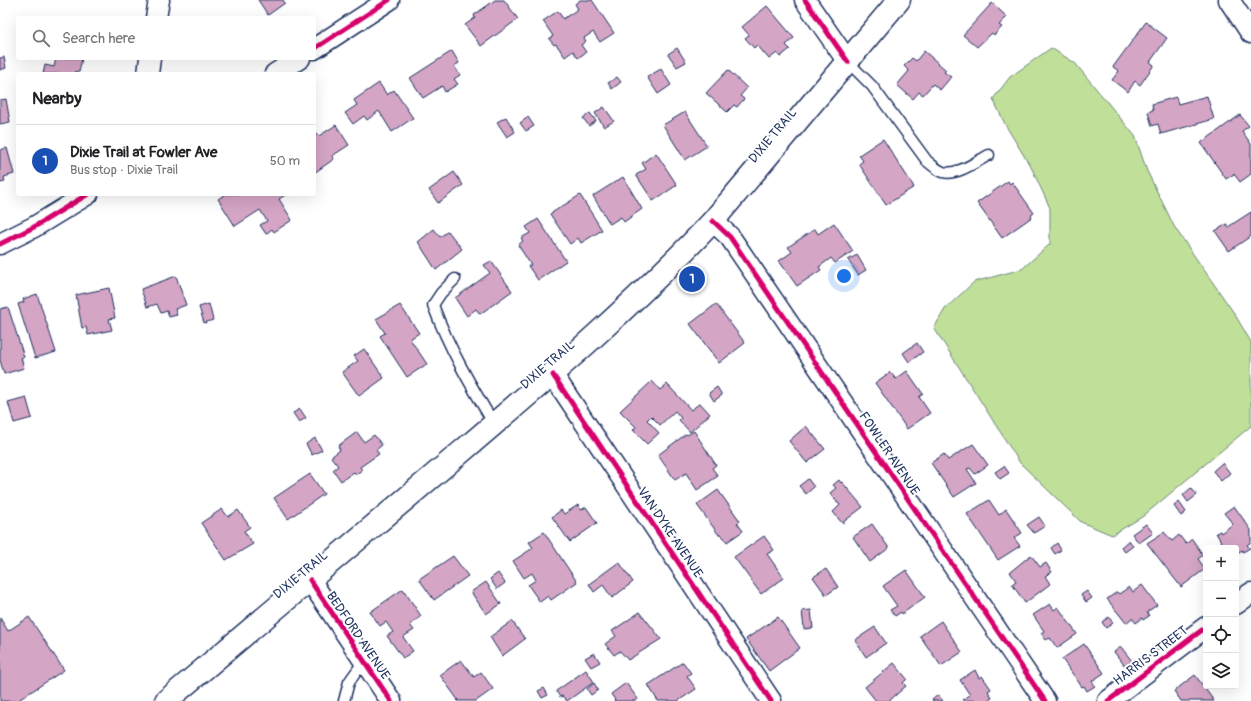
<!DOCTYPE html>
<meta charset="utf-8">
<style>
:root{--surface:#fff;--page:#f2f2f2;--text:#202124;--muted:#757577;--line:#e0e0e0;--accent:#7c3aed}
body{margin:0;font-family:Pangolin,sans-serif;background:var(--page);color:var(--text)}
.controls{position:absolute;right:12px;bottom:12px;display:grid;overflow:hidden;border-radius:4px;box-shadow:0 4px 16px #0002}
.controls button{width:36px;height:36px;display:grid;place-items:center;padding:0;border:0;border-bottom:1px solid var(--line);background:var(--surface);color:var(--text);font:20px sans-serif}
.you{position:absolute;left:844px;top:276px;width:14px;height:14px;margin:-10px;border:3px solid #fff;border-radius:50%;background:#1a73e8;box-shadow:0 0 0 6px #1a73e833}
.badge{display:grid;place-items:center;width:26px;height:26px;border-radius:50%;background:var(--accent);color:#fff;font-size:13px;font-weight:700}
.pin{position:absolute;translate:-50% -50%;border:2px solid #fff;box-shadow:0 1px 4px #0006}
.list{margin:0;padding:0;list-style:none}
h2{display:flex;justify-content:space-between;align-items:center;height:52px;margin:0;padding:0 16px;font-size:17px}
h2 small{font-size:13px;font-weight:400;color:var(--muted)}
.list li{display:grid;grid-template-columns:26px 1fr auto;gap:12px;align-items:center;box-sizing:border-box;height:72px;padding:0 16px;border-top:1px solid var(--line)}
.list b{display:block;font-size:15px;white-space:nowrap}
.list p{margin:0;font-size:13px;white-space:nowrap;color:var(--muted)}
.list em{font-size:13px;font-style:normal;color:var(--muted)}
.icon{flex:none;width:22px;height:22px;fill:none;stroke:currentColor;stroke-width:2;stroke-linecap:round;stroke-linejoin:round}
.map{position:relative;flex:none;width:1251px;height:701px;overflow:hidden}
.search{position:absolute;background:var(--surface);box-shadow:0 4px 16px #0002;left:16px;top:16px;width:300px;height:44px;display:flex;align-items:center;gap:10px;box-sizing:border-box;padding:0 14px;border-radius:4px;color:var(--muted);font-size:15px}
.panel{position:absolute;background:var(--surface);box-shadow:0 4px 16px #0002;left:16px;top:72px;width:300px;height:124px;border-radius:4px}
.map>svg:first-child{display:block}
</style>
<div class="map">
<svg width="1251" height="701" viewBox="0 0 1251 701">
<rect width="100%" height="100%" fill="#fff"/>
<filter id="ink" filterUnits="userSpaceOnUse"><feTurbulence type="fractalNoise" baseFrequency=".025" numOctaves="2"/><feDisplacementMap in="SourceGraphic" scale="8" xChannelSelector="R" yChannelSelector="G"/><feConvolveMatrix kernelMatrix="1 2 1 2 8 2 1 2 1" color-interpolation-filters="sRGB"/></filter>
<g filter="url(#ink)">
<!-- green -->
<path fill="#c0df98" stroke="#6e877b" d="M1051,48L1075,63L1135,136L1147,171L1175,228L1234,313L1251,342V426L1142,517L1112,535L1081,522L1020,463L934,328L945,309L974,282L1022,269L1050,244V208L1032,169L1006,126L993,99L1010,77Z"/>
<!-- building -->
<g fill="#d4a5c5" stroke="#1b2f5e">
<path d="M258,0H283L285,3L268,15Z"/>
<path d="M495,0H504L518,19L481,46L465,25L475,18L474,15Z"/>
<path d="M580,0H592L614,33L600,42L593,32L584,38L586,41L581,45L586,52L578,58L573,51L565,57L556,44L554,45L549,39L553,36L543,21L558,11L563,19L578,9L575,4Z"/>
<path d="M992,3L1007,17L999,25L1002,27L994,35L992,33L977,47L963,35Z"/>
<path d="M767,6L794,38L786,45L790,49L780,57L777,53L769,59L757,45L754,48L745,38L749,35L742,27Z"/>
<path d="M1146,22L1167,38L1150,62L1154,65L1140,85L1135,81L1128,92L1112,80L1119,71L1113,67Z"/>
<path d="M677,48L686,62L677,67L668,54Z"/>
<path d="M452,51L459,63L454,66L460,75L454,79L458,84L445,92L442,86L423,98L410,78Z"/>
<path d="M924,51L946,70L944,72L951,77L940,90L933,84L923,95L919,92L913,99L897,85L909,71L904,66L912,58L916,61Z"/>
<path d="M4,57L6,68L0,70V58Z"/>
<path d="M56,58H82L79,72L76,71L75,74H43L45,65L54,67Z"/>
<path d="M661,69L671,85L658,94L647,77Z"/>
<path d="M728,70L747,88L740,96L744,99L737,107L734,105L727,112L706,93Z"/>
<path d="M617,77L621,82L612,89L608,83Z"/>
<path d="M379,83L387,95L394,90L413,118L392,132L379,111L367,120L364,116L353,124L345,113L357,105L354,100Z"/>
<path d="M1207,96L1214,119L1161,134L1158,124L1152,126L1148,112L1153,110L1152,104L1176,97L1178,104Z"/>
<path d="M6,99L10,122L0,124V100Z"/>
<path d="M604,107L614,121L604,127L595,113Z"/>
<path d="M685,112L707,146L685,160L663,125Z"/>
<path d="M590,113L596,121L589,126L583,118Z"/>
<path d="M1240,115L1249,126L1242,131L1251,144V174L1240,182L1234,174L1226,179L1201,143Z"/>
<path d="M506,117L515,132L507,137L497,122Z"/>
<path d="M528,117L534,126L526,131L520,123Z"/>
<path d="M336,125L349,145L332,156L334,159L314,173V131L319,136Z"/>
<path d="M883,139L914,187L886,205L859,164L863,161L859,155Z"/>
<path d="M7,148L14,174L4,177L5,182L0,183V150Z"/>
<path d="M656,153L677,185L653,201L636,175L646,169L642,163Z"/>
<path d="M454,172L463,185L438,203L429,190Z"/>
<path d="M623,177L642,209L624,222L621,217L610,224L593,196Z"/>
<path d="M1008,181L1010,184L1012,182L1034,213L1031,215L1032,217L1002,238L977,203Z"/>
<path d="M226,194H287L279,199L292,220L274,232L272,229L266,234L260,225L267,221L260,210L235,226L218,199Z"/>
<path d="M580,195L602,230L581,243L578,238L570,244L550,214Z"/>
<path d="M1251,212V236L1229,251L1215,231L1227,224L1228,227Z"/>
<path d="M538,219L566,261L538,280L528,266L531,265L518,245L523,241L521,238L530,233L526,227Z"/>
<path d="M834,223L853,251L835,263L831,258L819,267L821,270L797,286L779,261L792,252L788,247L815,229L818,234Z"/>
<path d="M434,229L440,237L448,231L462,249L436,270L418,242Z"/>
<path d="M857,255L866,270L858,275L848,260Z"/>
<path d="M491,261L512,291L480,314L476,309L467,316L455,298L490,273L484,265Z"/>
<path d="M176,276L186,305L175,309L177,315L169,317L167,311L161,313L157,304L147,307L141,289Z"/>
<path d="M109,288L115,318L109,319L112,330L88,335L86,327L82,328L76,295Z"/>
<path d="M37,294L56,352L35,358L18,304L24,302L23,299Z"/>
<path d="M209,304L213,320L204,323L199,307Z"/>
<path d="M716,304L745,343L719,363L690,324Z"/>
<path d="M400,305L419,333L410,339L427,364L407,377L380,336L385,333L376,319Z"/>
<path d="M8,307L24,357L21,358L24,368L4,374L0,360V309Z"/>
<path d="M917,343L923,352L909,362L903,353Z"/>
<path d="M364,349L384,378L359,396L342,372L358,361L354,356Z"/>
<path d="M907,371L923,394L919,397L930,413L907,429L875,383L890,372L896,379Z"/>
<path d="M652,381L660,390L667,384L691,410L700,403L710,414L690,432L679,420L681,418L675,411L660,425L651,416L647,420L659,433L647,444L633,430L636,427L620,411Z"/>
<path d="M717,387L722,395L714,401L709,393Z"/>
<path d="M26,397L32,418L14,423L8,402Z"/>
<path d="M300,409L306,418L299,422L293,413Z"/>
<path d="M806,426L825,449L807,463L789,441Z"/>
<path d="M694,431L716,465L712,468L718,476L697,490L686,473L675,480L658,455L686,434L687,435Z"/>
<path d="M357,432L364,442L374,435L382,445L376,450L379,454L360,467L362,470L356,474L354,472L341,481L333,470L338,466L331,457L340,450L338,446Z"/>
<path d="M315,438L322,450L312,455L306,444Z"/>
<path d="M973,444L988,465L975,474L970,468L967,469L976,483L954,497L931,463L944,454L948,460Z"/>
<path d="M1222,463L1230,473L1221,481L1213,471Z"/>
<path d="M1004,466L1009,473L1000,479L995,472Z"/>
<path d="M310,474L324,494L288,519L274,498Z"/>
<path d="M808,479L814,487L806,494L799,486Z"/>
<path d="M839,480L841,483L842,482L863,507L842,523L833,512L840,505L830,493L836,488L833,485Z"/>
<path d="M1191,488L1197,495L1188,502L1183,495Z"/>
<path d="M718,490L740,521L737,523L743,531L727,542L721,534L719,535L697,505Z"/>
<path d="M989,500L999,515L1006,509L1022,533L1014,538L1020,546L998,560L967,514Z"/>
<path d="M1179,502L1186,512L1181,516L1174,506Z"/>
<path d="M578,505L581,510L586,507L597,523L570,542L552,517L561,510L564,514Z"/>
<path d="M1234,506L1251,530V542L1247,545L1250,548L1243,552L1242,550L1236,554V548H1225L1216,533L1220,531L1221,533L1233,524L1224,513Z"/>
<path d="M222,509L228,517L238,510L250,527L244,531L253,544L226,560L201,523Z"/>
<path d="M1039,517L1045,526L1034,533L1027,525Z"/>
<path d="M872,524L889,548L870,562L853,537Z"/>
<path d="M1146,524L1153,533L1139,543L1132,534Z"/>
<path d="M544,532L577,582L551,600L548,596L540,602L528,585L536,580L532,573L524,578L513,561L533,548L529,542Z"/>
<path d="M1164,532L1172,541L1179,535L1186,544L1192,539L1203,555L1198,559L1205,569L1181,587L1147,543Z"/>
<path d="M764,536L774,550L767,554L784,578L761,594L734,557Z"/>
<path d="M1129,540L1133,546L1125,552L1121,547Z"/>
<path d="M1057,543L1061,550L1055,554L1051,548Z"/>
<path d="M1031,555L1040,567L1046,563L1052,572L1045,576L1050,584L1025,603L1012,584L1016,581L1010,572Z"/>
<path d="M453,556L468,576L434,600L419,579Z"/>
<path d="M619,562L633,582L612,598L603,585L594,592L589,584Z"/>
<path d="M826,569L838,587L826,595L813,577Z"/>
<path d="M906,570L925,597L902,614L901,612L895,616L890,610L897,606L883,586Z"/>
<path d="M498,573L505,583L497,589L490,579Z"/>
<path d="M486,582L501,604L486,614L471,592Z"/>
<path d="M1142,585L1157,605L1147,612L1149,616L1143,620L1142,618L1136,623L1132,618L1126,623L1107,599L1117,592L1119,594L1129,587L1133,592Z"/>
<path d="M403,589L421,616L410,625L414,630L403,637L413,651L403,658L387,636L393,632L386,622L380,626L370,612Z"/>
<path d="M1087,591L1092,598L1086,602L1081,595Z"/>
<path d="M1050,604L1054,610L1058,607L1077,634L1057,648L1050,638L1046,640L1041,633L1044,631L1033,615Z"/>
<path d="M811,610L813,628L804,629L802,611Z"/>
<path d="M640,612L661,639L628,660L620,651L614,655L605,644L616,636L612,631Z"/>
<path d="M29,617L64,670L17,701H0V618L8,631Z"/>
<path d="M778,617L800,648L769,671L746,639Z"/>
<path d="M1109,617L1113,623L1106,628L1102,622Z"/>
<path d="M512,621L525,639L502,656L490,637Z"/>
<path d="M941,621L962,652L941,666L920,636Z"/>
<path d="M875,627L886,643L866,657L855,640Z"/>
<path d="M1084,644L1104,673L1092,681L1095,686L1087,691L1084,686L1082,687L1062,659Z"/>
<path d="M1121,647L1132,661L1125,666L1114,652Z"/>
<path d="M594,653L600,662L591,667L585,658Z"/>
<path d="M461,660L474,677L481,672L493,689L476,701H457L458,700L440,675Z"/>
<path d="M683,662L691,673L687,676L696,689L678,701H658L648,685Z"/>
<path d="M894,663L907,679L903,683L906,686L889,701H876L865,687Z"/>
<path d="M586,670L594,682L567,701L562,696L560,697L556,691Z"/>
<path d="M975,670L979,678L982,676L991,689L988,691L992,698L988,701L962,700L970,695L960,680Z"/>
<path d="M1195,675L1214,701H1181L1174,691Z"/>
<path d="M594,683L598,690L591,695L587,689Z"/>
<path d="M626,683L638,699L635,701H614L615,700L611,694Z"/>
<path d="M544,688L548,695L542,698L538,691Z"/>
<path d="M938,695L943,701H933L932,700Z"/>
</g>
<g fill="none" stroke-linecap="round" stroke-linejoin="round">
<!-- service casing -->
<g stroke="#1b2f5e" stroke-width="13">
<g id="service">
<path d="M848,62L872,86L927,161C932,165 937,170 943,172C957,176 977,161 989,155"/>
<path d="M455,279L441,293L433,305C448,346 471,386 494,424"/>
<path d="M344,701L349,682L364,661"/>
</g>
</g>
<!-- minor casing -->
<g stroke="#1b2f5e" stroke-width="23">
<g id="minor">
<path d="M805,0L848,62"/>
<path d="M1229,0L1251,33"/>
<path d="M156,18L159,0"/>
<path d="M314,49L389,0"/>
<path d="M148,74L150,58"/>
<path d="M275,74L300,58"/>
<path d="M713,221L730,237L1045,701"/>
<path d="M0,244L34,227L88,194"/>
<path d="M553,375L771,701"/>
<path d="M310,580L391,701"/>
<path d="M1236,604L1251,593"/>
<path d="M1108,701L1206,627"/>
</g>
</g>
<!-- secondary casing -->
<g stroke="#1b2f5e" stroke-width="25">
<path id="secondary" d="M166,701C264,619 362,536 460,453C547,379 634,305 713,221L899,0"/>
</g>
<!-- service -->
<use href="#service" stroke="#fff" stroke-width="10"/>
<!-- minor -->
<use href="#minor" stroke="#fff" stroke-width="20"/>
<!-- secondary -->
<use href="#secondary" stroke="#fff" stroke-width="22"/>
<!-- cycleway casing -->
<g stroke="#fff" stroke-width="8">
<g id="cycleway">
<path d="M805,0L848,62"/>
<path d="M314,49L389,0"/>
<path d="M713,221L730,237L1045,701"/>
<path d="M0,244L34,227L88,194"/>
<path d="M553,375L771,701"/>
<path d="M310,580L391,701"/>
<path d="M1108,701L1206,627"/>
</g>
</g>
<!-- cycleway -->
<use href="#cycleway" stroke="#d6006c" stroke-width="5"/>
</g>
</g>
<g text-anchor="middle" stroke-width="4" stroke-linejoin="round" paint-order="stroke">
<!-- street labels -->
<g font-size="13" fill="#1b2f5e" stroke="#fff">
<text transform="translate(772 135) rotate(-50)" y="5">DIXIE TRAIL</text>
<text transform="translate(547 364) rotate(-41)" y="5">DIXIE TRAIL</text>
<text transform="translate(890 453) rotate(56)" y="5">FOWLER AVENUE</text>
<text transform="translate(671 532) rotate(56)" y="5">VAN DYKE AVENUE</text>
<text transform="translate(300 574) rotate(-40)" y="5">DIXIE TRAIL</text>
<text transform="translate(359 635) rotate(56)" y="5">BEDFORD AVENUE</text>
<text transform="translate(1150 655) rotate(-37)" y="5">HARRIS STREET</text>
</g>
</g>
</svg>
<div class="controls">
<button>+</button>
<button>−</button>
<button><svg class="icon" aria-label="locate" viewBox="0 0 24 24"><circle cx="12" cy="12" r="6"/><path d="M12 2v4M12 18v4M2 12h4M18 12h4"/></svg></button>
<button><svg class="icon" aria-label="layers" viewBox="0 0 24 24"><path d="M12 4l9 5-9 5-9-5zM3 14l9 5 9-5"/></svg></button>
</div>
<div class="you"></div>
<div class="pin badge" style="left:692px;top:279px;background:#1a4fb4">1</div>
<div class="search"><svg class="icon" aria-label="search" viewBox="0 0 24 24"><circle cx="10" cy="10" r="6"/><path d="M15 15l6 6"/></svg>Search here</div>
<section class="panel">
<h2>Nearby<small></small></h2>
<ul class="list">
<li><span class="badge" style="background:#1a4fb4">1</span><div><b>Dixie Trail at Fowler Ave</b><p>Bus stop · Dixie Trail</p></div><em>50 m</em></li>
</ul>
</section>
</div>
